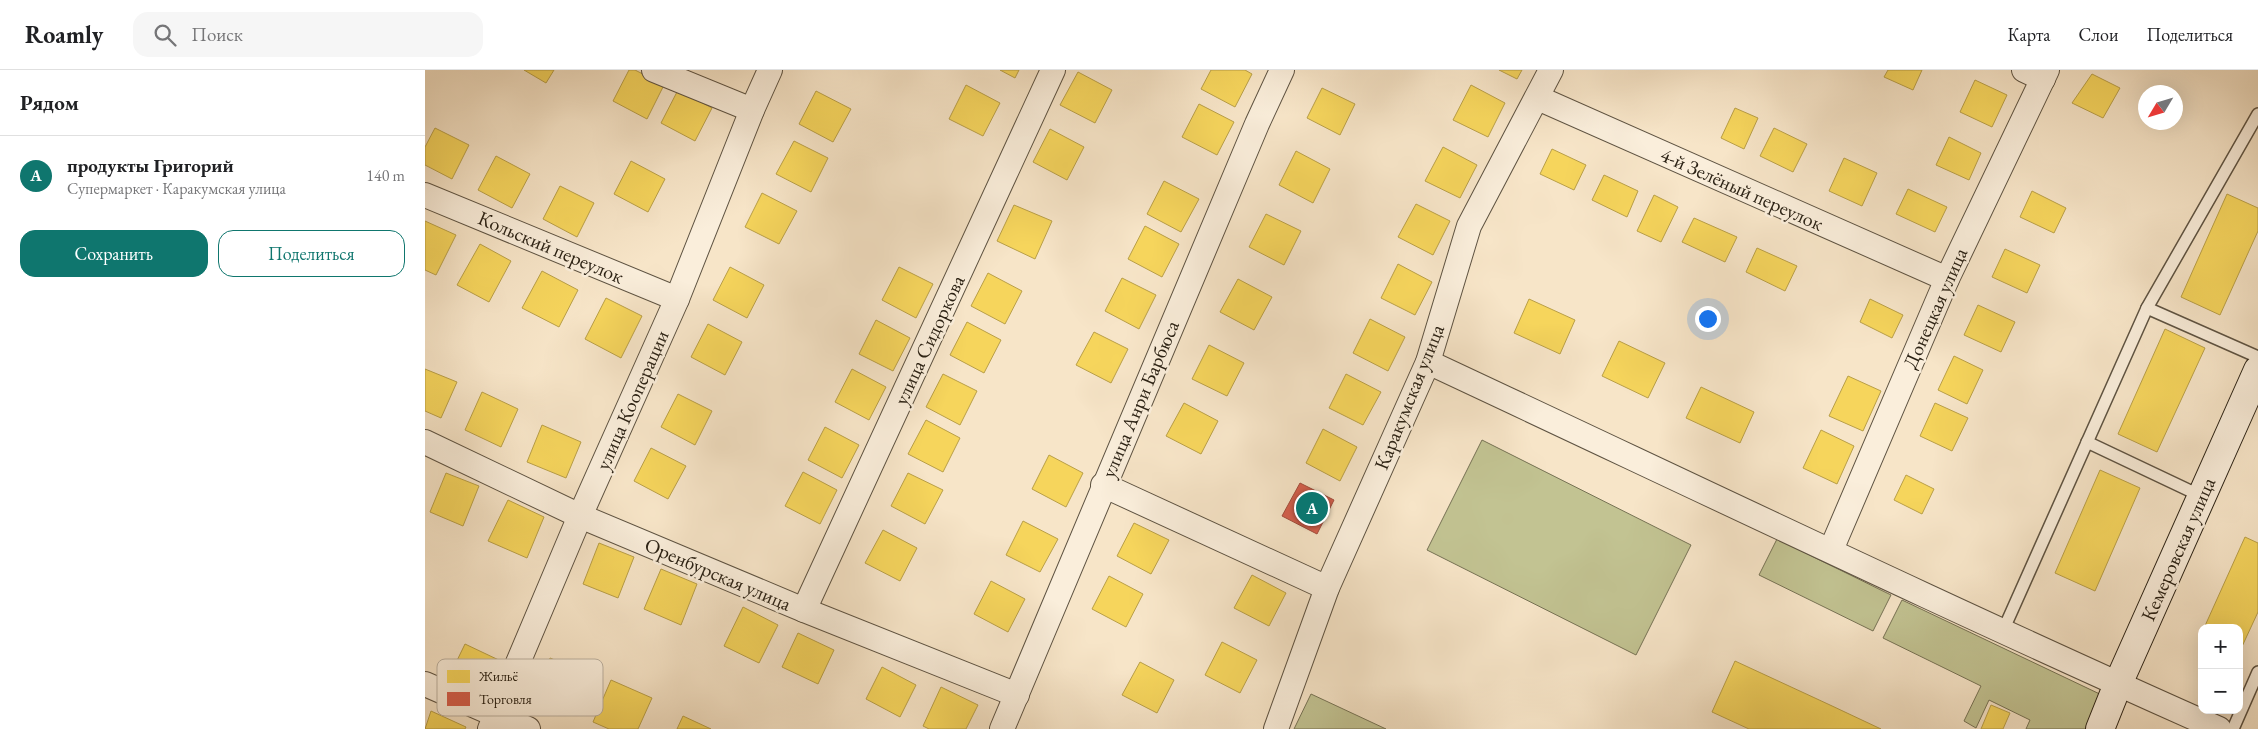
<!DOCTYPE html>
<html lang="ru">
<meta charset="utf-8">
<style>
:root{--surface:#fff;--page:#f6f6f6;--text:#202124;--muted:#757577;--line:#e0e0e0;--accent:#0f766e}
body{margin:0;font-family:"EB Garamond",serif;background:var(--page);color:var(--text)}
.controls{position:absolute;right:15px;bottom:15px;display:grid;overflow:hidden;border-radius:10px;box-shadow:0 5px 20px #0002}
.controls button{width:45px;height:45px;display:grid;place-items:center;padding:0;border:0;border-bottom:1px solid var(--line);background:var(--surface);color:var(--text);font:25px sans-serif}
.compass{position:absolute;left:1713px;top:15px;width:45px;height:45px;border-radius:50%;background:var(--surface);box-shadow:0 5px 20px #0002;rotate:232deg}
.you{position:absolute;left:1282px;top:248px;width:18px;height:18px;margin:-12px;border:4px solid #fff;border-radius:50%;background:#1a73e8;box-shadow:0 0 0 8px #1a73e833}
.badge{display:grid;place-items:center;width:32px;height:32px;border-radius:50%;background:var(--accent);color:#fff;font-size:16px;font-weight:700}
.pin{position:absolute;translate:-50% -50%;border:2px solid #fff;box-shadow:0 1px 5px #0006}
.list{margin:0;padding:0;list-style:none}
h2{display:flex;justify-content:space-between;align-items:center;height:65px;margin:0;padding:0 20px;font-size:21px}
h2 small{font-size:16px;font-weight:400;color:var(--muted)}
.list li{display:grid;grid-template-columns:32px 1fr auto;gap:15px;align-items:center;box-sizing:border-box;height:80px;padding:0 20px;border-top:1px solid var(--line)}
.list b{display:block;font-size:19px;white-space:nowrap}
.list p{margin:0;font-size:16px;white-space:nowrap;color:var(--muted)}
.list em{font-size:16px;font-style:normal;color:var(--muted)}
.actions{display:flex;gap:10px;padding:15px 20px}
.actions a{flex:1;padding:11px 0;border:1px solid var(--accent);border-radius:15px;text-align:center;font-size:18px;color:var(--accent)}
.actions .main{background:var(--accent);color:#fff}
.icon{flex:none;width:28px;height:28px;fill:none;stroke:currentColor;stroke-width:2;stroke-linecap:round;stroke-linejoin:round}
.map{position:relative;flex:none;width:1833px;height:659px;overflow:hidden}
header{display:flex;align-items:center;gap:30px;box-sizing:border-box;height:70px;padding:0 25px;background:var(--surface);border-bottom:1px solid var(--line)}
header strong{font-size:24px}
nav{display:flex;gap:28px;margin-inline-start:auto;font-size:18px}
.search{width:350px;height:45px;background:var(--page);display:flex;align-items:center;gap:12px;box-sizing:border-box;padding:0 18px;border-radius:15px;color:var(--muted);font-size:19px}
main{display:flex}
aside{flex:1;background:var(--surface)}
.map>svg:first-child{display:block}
</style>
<header>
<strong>Roamly</strong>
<div class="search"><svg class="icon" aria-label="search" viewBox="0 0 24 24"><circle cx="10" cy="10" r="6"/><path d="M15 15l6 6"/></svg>Поиск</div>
<nav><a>Карта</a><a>Слои</a><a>Поделиться</a></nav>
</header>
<main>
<aside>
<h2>Рядом<small></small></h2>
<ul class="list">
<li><span class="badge">A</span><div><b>продукты Григорий</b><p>Супермаркет · Каракумская улица</p></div><em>140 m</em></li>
</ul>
<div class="actions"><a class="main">Сохранить</a><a>Поделиться</a></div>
</aside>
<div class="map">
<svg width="1833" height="659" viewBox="0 0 1833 659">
<rect width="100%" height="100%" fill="#f7e5c8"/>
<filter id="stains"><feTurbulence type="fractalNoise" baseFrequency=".004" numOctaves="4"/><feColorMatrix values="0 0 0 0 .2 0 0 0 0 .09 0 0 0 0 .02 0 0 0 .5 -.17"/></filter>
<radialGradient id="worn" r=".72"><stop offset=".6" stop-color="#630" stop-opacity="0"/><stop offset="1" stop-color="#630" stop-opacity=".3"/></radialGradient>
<!-- green -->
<g fill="#c2c392" stroke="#767254">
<path d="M1057,370L1266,475L1211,585L1002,480Z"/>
<path d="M1352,469L1466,525L1448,561L1334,505Z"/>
<path d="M1477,530L1681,627L1665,659H1601L1605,650L1564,630L1551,658L1539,651L1556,616L1458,568Z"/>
<path d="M886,624L961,659H869Z"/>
</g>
<!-- homes -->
<g fill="#f6d55c" stroke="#b99f47">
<path d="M99,0H129L121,13Z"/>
<path d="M204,0H210L239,15L222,49L188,31Z"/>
<path d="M575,0H594L590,8Z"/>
<path d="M786,0H820L827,4L810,37L776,19Z"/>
<path d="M1074,0H1097L1092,9Z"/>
<path d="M1463,0H1497L1488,20L1459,7Z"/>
<path d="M653,2L687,20L670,53L635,35Z"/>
<path d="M1667,4L1695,18L1678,48L1647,33Z"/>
<path d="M1550,10L1582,25L1567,57L1535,42Z"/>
<path d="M541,15L575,33L558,66L524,49Z"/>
<path d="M1046,15L1080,33L1063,67L1028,50Z"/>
<path d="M897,18L930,34L915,65L882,48Z"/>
<path d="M253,20L287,38L270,71L236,53Z"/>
<path d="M391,21L426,39L408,72L374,54Z"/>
<path d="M774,34L809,52L792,85L757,67Z"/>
<path d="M1310,38L1333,48L1319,79L1296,68Z"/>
<path d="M10,58L44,75L27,109L0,95V77Z"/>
<path d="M1349,58L1382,74L1368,102L1335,86Z"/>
<path d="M625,59L659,77L642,110L608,92Z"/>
<path d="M1524,67L1556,83L1544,110L1511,95Z"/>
<path d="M369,71L403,88L386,122L351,104Z"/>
<path d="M1018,77L1052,95L1035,128L1000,111Z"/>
<path d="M1127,79L1161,95L1149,120L1115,104Z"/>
<path d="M871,81L905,99L888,133L854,115Z"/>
<path d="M71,86L105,104L87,138L53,120Z"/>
<path d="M1419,88L1452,103L1437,136L1404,121Z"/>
<path d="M206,91L240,109L223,142L189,124Z"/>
<path d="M1179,105L1213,121L1202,147L1167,130Z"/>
<path d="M739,111L774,129L756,162L722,144Z"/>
<path d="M135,116L169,133L152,167L118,149Z"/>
<path d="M1483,119L1522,137L1510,162L1471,144Z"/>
<path d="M1607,121L1641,138L1629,163L1595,147Z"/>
<path d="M337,123L372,141L354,174L320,157Z"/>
<path d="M1802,124L1833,138V161L1795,245L1756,227Z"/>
<path d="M1229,125L1253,137L1236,172L1212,161Z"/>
<path d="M991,134L1025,151L1008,185L973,167Z"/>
<path d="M589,135L627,151L610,189L572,171Z"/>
<path d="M841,144L876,161L859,195L824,177Z"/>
<path d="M1269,148L1312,167L1300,192L1257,172Z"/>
<path d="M0,151L31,165L11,205L0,200Z"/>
<path d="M720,156L754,174L737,207L703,189Z"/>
<path d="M55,174L86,191L64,232L32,215Z"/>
<path d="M1332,178L1372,196L1360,221L1321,202Z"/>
<path d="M1580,179L1615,195L1602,223L1567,207Z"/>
<path d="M973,194L1007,212L990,245L956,228Z"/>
<path d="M305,197L339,215L322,248L288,230Z"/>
<path d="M474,197L508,214L491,248L457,230Z"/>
<path d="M117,201L153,220L134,257L97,238Z"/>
<path d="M563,203L597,221L580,254L546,236Z"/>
<path d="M697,208L731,225L714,259L680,241Z"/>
<path d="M813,209L847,227L829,260L795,242Z"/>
<path d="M181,228L217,246L196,288L160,269Z"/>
<path d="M1104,229L1150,250L1135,284L1089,263Z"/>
<path d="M1445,229L1478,245L1467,268L1435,252Z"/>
<path d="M1553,235L1590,252L1576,282L1539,265Z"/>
<path d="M945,249L980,267L963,301L928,283Z"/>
<path d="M451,250L485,268L468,301L434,284Z"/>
<path d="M542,252L576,270L559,303L525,285Z"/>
<path d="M283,254L317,272L300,305L266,287Z"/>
<path d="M1740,259L1780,278L1732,382L1693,364Z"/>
<path d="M669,262L703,279L686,313L651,295Z"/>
<path d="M1194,271L1240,293L1223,328L1177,306Z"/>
<path d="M784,275L819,293L802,326L767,309Z"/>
<path d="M1529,286L1558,300L1542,334L1513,320Z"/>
<path d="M0,299L32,312L16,348L0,341Z"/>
<path d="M427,299L461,317L444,350L410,332Z"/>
<path d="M518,304L552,321L535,355L501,337Z"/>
<path d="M921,304L956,322L938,355L904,338Z"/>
<path d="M1423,306L1456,321L1438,361L1404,346Z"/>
<path d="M1276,317L1329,342L1315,373L1261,348Z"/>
<path d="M57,322L93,339L76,377L40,360Z"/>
<path d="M253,324L287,341L270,375L236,357Z"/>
<path d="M759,333L793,351L776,384L741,366Z"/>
<path d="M1510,333L1543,348L1527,381L1495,366Z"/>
<path d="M501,350L535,368L518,402L483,384Z"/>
<path d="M117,355L156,372L141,408L102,392Z"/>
<path d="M400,357L434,375L417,408L383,390Z"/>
<path d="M898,359L932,377L915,411L881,393Z"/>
<path d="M1396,360L1429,376L1412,414L1378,398Z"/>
<path d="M226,378L261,396L243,429L209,411Z"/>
<path d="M624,385L658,403L641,437L607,419Z"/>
<path d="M1675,400L1715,418L1670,521L1630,503Z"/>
<path d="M378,402L412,420L395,454L360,436Z"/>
<path d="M21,403L54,416L38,456L5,442Z"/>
<path d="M483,403L518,420L500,454L466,436Z"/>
<path d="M1481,405L1509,419L1497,444L1469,430Z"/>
<path d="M83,430L119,447L102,488L63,471Z"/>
<path d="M598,451L633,469L615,502L581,485Z"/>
<path d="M709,453L744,470L726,504L692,486Z"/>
<path d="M458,460L492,478L475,511L440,493Z"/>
<path d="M1820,467L1833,473V542L1814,583V558H1779Z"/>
<path d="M174,473L209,487L193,528L158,514Z"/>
<path d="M236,499L272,514L256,555L219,539Z"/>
<path d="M827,505L861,523L844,556L809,538Z"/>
<path d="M684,506L718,524L701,557L667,539Z"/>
<path d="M566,511L600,529L583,562L549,544Z"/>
<path d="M318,537L353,555L334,593L299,576Z"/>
<path d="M373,563L409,580L393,614L357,597Z"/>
<path d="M797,572L832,590L815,623L780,605Z"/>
<path d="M40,574L78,592L61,625L24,607Z"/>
<path d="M125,588L164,604L147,645L109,629Z"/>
<path d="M1310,591L1405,635L1456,659H1324L1287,642Z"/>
<path d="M715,592L749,610L732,643L697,625Z"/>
<path d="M457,597L491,615L475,647L441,629Z"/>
<path d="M186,610L227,628L213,659H184L168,652Z"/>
<path d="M516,617L553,635L541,659H504L498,656Z"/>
<path d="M1566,635L1585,643L1578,659H1556Z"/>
<path d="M6,641L41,657L40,659H0Z"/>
<path d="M258,646L286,659H252Z"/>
</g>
<!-- shops -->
<path fill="#d6604d" stroke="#a34d3c" d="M875,413L909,430L892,464L857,446Z"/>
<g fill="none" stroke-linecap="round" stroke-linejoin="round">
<!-- lane casing -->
<g stroke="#5e5342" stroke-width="14">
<g id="lane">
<path d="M1722,238L1833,44"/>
<path d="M1662,372L1776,426"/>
<path d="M1577,563L1722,238L1833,287"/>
<path d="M1808,659L1833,602"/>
</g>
</g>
<!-- street casing -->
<g stroke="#5e5342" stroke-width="26">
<g id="street">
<path d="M229,0L327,40"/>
<path d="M1599,0L1618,9"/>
<path d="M1113,28L1522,209"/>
<path d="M0,125L252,229"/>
<path d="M1003,292C1266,415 1528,541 1794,659"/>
<path d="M0,372L155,446L379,540L592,625"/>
<path d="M678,415L902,518"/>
<path d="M1406,480L1522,209L1622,0"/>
<path d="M379,540L628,0"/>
<path d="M0,614L103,659"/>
<path d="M65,659L155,446L252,229L327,40L345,0"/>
<path d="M577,659L832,54L857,0"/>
<path d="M851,659L902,518L1003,292L1044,156L1126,0"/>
</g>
</g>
<!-- secondary casing -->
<g stroke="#2b2215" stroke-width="30">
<path id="secondary" d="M1675,659L1693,614L1833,300"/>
</g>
<!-- lane -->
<use href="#lane" stroke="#faeedb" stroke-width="11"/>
<!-- street -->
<use href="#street" stroke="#faeedb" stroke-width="24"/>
<!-- secondary -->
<use href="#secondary" stroke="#faeedb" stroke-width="28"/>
</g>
<g text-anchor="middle" stroke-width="5" stroke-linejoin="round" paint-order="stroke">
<!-- street labels -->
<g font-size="20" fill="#2b2215" stroke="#faeedb">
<text transform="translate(1317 119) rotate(24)" y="7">4-й Зелёный переулок</text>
<text transform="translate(126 177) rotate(23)" y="7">Кольский переулок</text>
<text transform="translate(1510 238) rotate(-66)" y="7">Донецкая улица</text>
<text transform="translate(504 270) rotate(-65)" y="7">улица Сидоркова</text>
<text transform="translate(984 327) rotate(-68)" y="7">Каракумская улица</text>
<text transform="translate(715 329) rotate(-67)" y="7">улица Анри Барбюса</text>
<text transform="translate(207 330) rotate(-66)" y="7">улица Кооперации</text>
<text transform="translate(1753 479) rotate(-66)" y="7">Кемеровская улица</text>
<text transform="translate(293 504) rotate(23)" y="7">Оренбурская улица</text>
</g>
</g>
<!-- legend -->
<rect x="12" y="589" width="166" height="57" rx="8" fill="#faeedb" stroke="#bcb1a0" stroke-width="1"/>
<rect x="22" y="600" width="23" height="13" fill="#f6d55c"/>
<rect x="22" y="622" width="23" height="14" fill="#d6604d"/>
<g font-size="14" fill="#2b2215">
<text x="54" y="611">Жильё</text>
<text x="54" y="634">Торговля</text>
</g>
<rect width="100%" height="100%" filter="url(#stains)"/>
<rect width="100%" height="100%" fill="url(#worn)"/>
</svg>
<div class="controls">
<button>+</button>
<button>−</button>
</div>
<svg class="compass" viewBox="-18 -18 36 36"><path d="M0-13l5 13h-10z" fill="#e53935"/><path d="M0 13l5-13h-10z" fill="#757577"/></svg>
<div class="you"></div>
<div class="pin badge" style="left:887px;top:438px">A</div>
</div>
</main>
